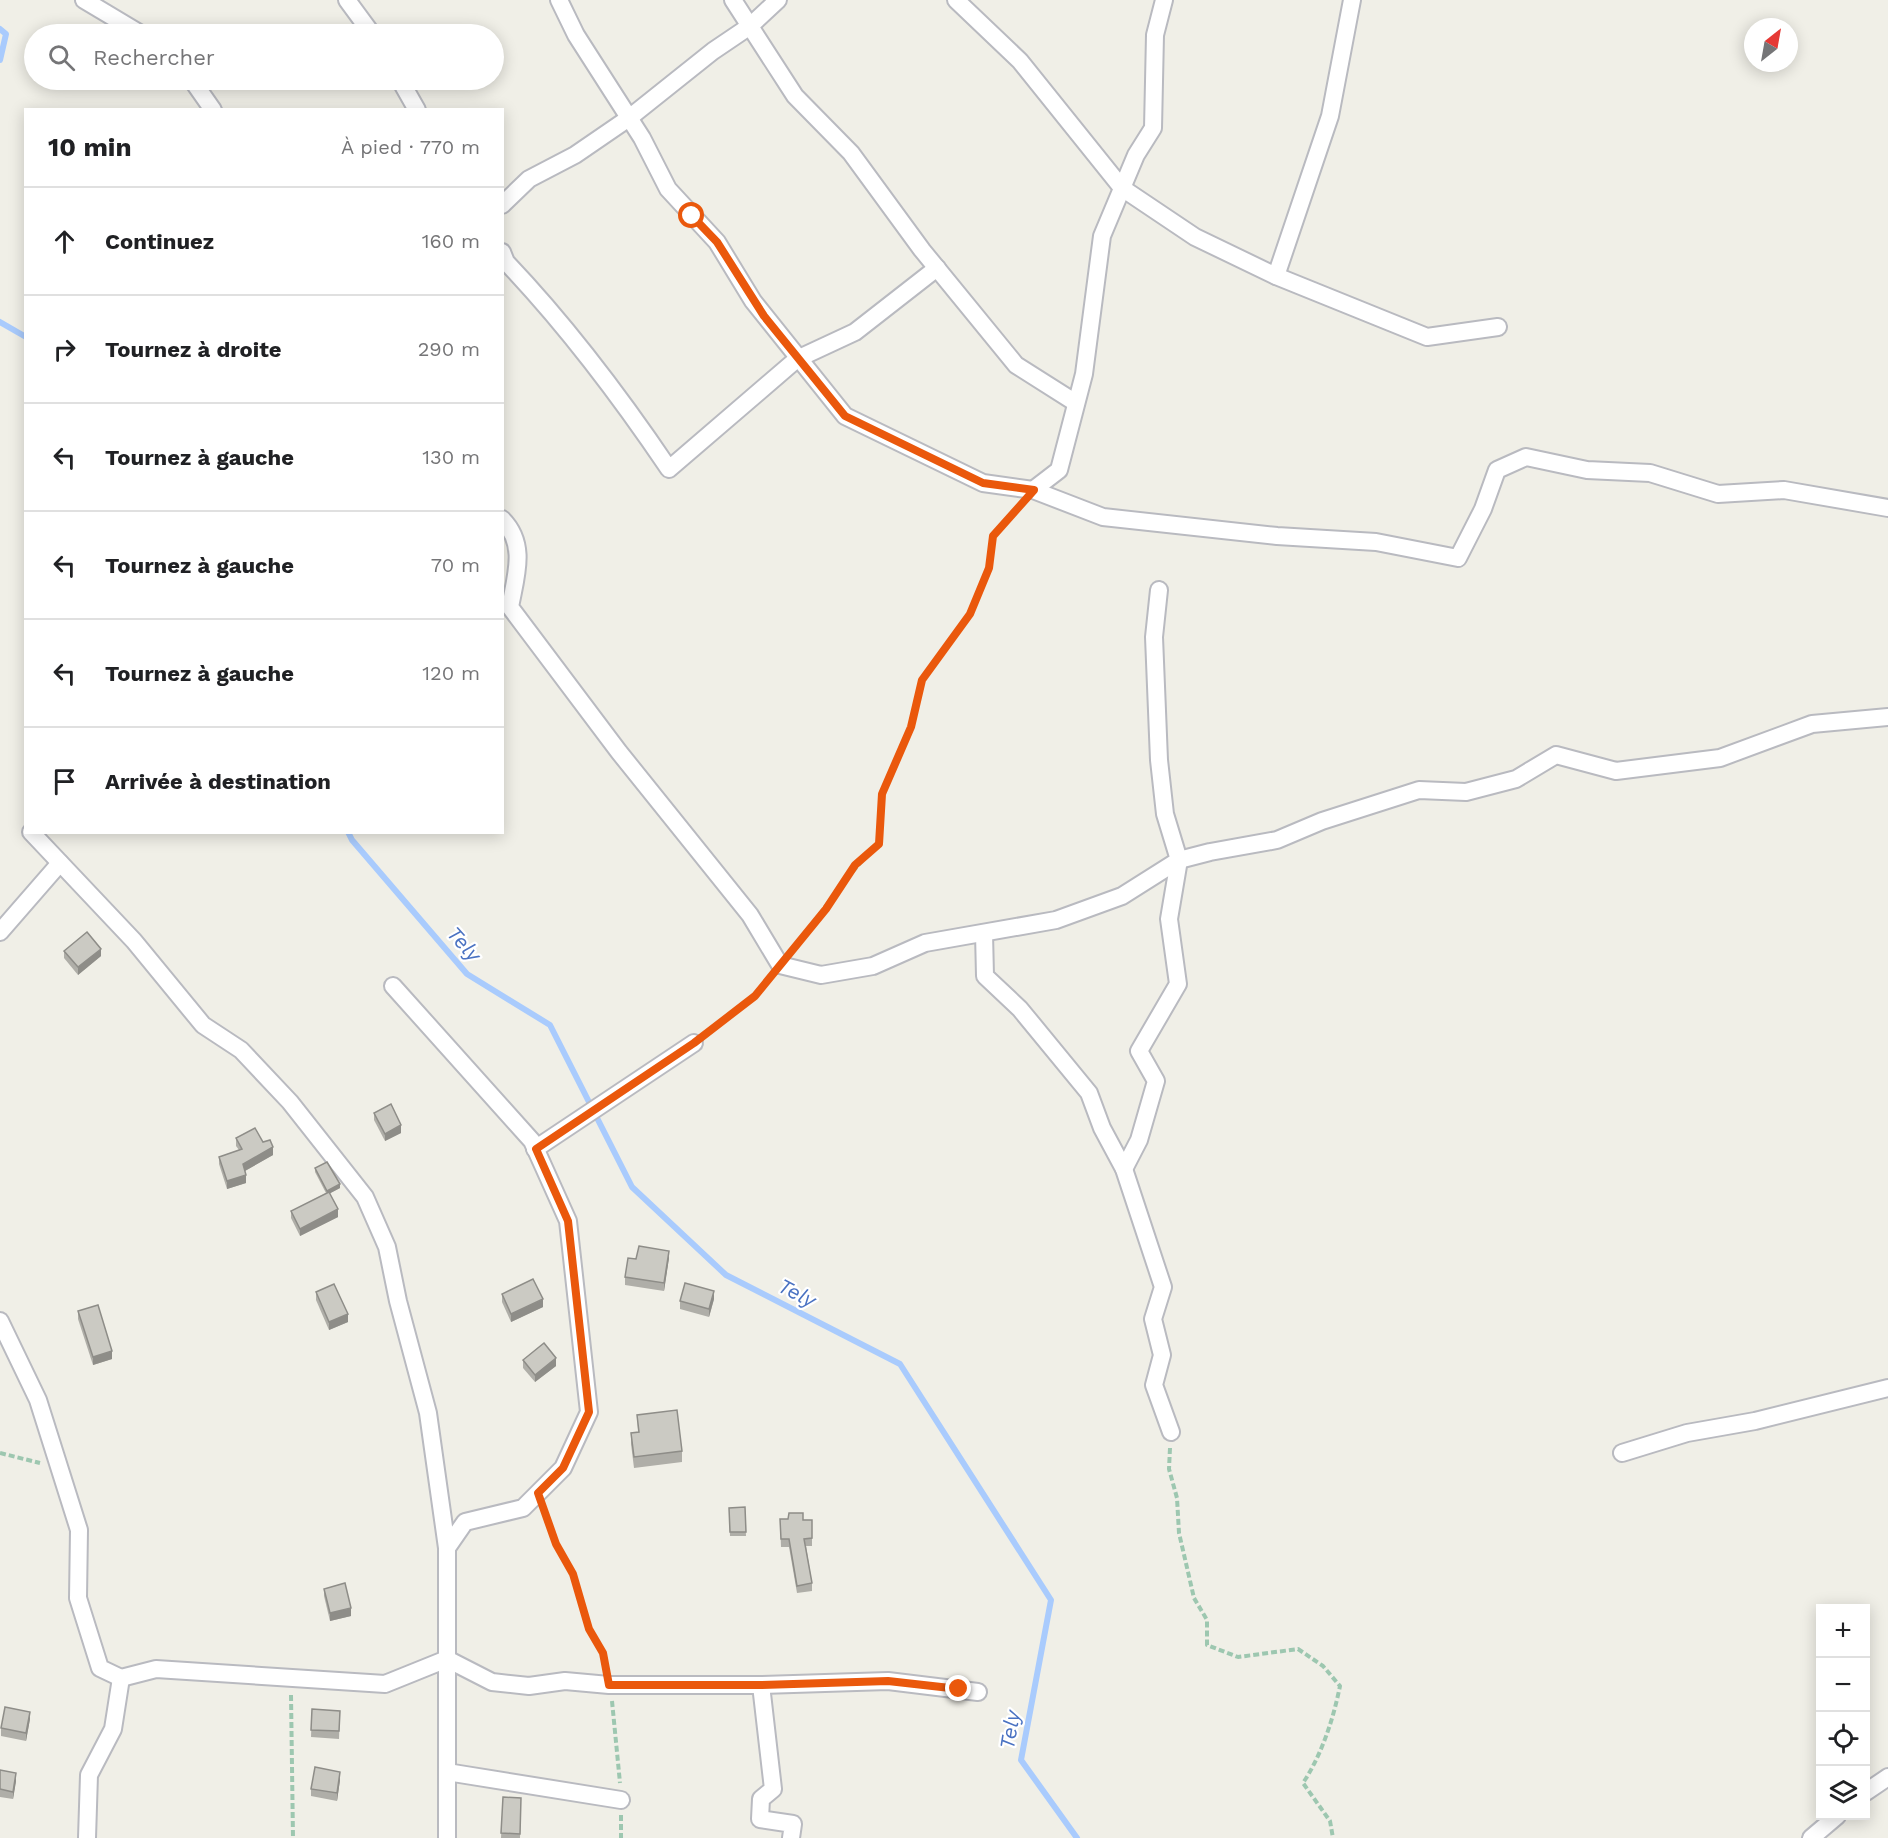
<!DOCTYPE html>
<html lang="fr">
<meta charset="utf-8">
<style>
:root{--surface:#fff;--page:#f6f6f6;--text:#202124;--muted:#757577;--line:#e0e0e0}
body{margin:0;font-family:"Work Sans",sans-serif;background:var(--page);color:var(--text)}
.controls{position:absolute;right:18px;bottom:18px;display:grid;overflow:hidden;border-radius:0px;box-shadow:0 3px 15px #0003}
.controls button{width:54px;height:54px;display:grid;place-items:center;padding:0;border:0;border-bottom:2px solid var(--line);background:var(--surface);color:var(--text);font:30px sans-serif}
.compass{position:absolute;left:1744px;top:18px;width:54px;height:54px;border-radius:50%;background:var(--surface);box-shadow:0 3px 15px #0003;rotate:31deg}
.stop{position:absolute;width:18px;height:18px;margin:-14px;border:4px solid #ea580c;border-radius:50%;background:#fff}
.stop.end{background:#ea580c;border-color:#fff;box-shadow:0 2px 6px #0008}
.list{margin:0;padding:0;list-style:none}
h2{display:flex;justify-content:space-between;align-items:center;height:78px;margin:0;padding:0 24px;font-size:26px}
h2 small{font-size:20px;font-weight:400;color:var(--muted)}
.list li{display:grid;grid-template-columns:39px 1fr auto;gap:18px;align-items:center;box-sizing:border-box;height:108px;padding:0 24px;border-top:2px solid var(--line)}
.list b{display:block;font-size:22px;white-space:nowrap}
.list em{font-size:20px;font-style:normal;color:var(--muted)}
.icon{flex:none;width:33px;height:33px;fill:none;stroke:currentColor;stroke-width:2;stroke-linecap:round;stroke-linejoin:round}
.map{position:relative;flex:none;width:1888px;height:1838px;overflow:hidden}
.search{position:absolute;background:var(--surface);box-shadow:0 3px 15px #0003;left:24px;top:24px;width:480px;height:66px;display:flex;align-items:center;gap:15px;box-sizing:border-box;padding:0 21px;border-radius:33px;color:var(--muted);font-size:22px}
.panel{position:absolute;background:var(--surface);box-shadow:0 3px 15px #0003;left:24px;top:108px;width:480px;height:726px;border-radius:0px}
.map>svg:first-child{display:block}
</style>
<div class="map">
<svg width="1888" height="1838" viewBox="0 0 1888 1838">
<rect width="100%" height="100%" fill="#f0efe7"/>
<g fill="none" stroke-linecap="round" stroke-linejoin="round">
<!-- stream -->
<g stroke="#a9cbfd" stroke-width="6">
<path d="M0,29L6,34L0,60"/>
<path d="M0,322L26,337"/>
<path d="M348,832L352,840L467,974L550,1025L632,1187L726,1275L900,1364L1051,1600L1021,1760L1077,1838"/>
</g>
<!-- street casing -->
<g stroke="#b9bac0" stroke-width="20">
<g id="street">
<path d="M84,0L141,34"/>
<path d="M347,0L372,34"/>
<path d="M559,0L576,35L642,138L668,189L717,242L753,301L845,416L983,483L1033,490L1103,517L1277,536L1376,542L1458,558L1483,509L1497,470L1526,457L1587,470L1650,473L1718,494L1784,490L1888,508"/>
<path d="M733,0L795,96L851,153L922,250L1016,365L1076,403"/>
<path d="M956,0L1020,61L1122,188L1195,237L1276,276L1427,337L1498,327"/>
<path d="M192,80L213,110"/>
<path d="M400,80L417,110"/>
<path d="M502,205L529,179L575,155L629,118L713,51L750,26L778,0"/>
<path d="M502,252L506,262C567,326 619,395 669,469L797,359L855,332L937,268"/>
<path d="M1276,276L1330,116L1352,0"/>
<path d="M1033,490L1059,470L1084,374L1102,236L1136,155L1153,128L1155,35L1164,0"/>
<path d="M502,519C527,544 516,575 510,607L619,752L750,915L780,965L821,975L873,966L925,943L1056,920L1122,896L1179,860L1165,814L1159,760L1154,637L1159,590"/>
<path d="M31,832L134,941L203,1025L241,1050L290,1102L365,1197L387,1247L398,1301L428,1413L447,1548V1838"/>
<path d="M0,932L60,863"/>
<path d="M984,933L985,976L1020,1009L1089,1093L1102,1128L1124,1169L1163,1287L1153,1319L1162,1355L1154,1385L1171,1432"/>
<path d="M393,986L532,1141L568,1221L589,1412L563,1468L523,1508L465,1522L447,1548"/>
<path d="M535,1149L694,1043"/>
<path d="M1124,1169L1139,1140L1156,1081L1139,1051L1178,984L1169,919L1179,860L1210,852L1277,840L1322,821L1419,790L1466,792L1516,779L1556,755L1616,771L1720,758L1812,724L1888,717"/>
<path d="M0,1321L38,1400L79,1530L78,1598L100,1668L121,1678L156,1669L385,1684L447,1659L492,1682L529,1686L565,1681L609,1685H761"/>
<path d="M1622,1453L1687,1433L1755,1421L1888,1388"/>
<path d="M447,1772L621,1800"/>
<path d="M1866,1792L1888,1777"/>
<path d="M87,1838L89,1775L113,1729L121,1678"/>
<path d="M791,1838L793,1824L760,1819L761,1799L773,1789L761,1685L888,1681L978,1692"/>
<path d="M1811,1838L1837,1816"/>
</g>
</g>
<!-- path -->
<g stroke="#9dc7b0" stroke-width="4" stroke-dasharray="6 3" stroke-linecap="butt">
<path d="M792,950C821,915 845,875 879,844L882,794L911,727L922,680L970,614L989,568L993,536L1020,505"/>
<path d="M707,1034L755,996L770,977"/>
<path d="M1170,1448L1169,1469L1177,1498L1179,1533L1194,1598L1207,1620V1645L1238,1657L1298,1649L1323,1666L1340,1686C1333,1720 1322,1754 1303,1783L1330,1821L1333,1838"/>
<path d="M0,1453L40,1463"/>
<path d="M544,1511L556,1544L573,1574L589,1629L603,1653L606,1667"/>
<path d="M291,1695L293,1838"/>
<path d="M612,1701L620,1783"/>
<path d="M621,1815V1838"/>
</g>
<!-- street -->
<use href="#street" stroke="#fff" stroke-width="16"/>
</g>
<!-- wall -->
<g fill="#afaea8">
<path d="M64,951L101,956L78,975L64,958Z"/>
<path d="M374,1113L401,1133L385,1141L374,1120Z"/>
<path d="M236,1138L263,1142L273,1155L245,1171L246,1183L227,1189L219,1164V1157L239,1150L236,1146Z"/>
<path d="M315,1168L340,1188L330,1193L338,1217L300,1236L291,1218V1211L326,1193L315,1172Z"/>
<path d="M669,1258L664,1291L625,1285V1277L636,1259Z"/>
<path d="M316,1292L348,1322L329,1330L316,1300Z"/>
<path d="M502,1294L543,1307L511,1322L502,1302Z"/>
<path d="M714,1299L709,1317L680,1309V1301Z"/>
<path d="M78,1311L112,1359L93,1365L78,1319Z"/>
<path d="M523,1360L556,1366L535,1382L523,1368Z"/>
<path d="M637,1415L682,1451V1462L634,1468L631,1444V1433L638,1432Z"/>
<path d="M745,1507L746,1536H730L729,1508Z"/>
<path d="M780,1519L812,1520V1546H806L812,1583V1591L797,1593L789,1547H781Z"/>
<path d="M324,1589L351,1616L330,1621L324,1596Z"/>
<path d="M312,1709L340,1711L339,1739L311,1737Z"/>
<path d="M30,1719L26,1741L1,1736V1728Z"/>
<path d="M0,1770L16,1781L13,1799L0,1797Z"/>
<path d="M340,1780L337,1801L311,1796V1789Z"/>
<path d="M503,1797L521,1798L520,1838H501Z"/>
</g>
<!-- shaded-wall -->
<g fill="#8e8d88">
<path d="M101,949V956L78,975V967Z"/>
<path d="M401,1125V1133L385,1141V1134Z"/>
<path d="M273,1147V1155L243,1172V1164Z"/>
<path d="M246,1175V1183L227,1189V1181Z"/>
<path d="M340,1184V1188L327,1195V1191Z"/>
<path d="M338,1209V1217L300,1236V1229Z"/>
<path d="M669,1251V1258L664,1291V1283Z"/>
<path d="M714,1291V1299L709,1317V1309Z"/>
<path d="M543,1299V1307L511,1322V1314Z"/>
<path d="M348,1314V1322L329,1330V1322Z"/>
<path d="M112,1351V1359L93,1365V1357Z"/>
<path d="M556,1358V1366L535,1382V1375Z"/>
<path d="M351,1608V1616L330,1621V1613Z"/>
<path d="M30,1712V1719L26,1741V1733Z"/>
<path d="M340,1772V1780L337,1801V1793Z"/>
<path d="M16,1773V1781L13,1799V1792Z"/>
</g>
<!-- building -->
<g fill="#cbcac3" stroke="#8e8d88" stroke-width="1.5">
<path d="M87,932L101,949L78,967L64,951Z"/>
<path d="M391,1104L401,1125L385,1134L374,1113Z"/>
<path d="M255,1128L263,1142L270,1140L273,1147L243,1164L246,1175L227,1181L219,1157L242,1149L236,1138Z"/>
<path d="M327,1162L340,1184L327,1191L315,1168Z"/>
<path d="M329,1192L338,1209L300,1229L291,1211Z"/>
<path d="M639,1246L669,1251L664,1283L625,1277L628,1258L636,1259Z"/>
<path d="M533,1279L543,1299L511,1314L502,1294Z"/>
<path d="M685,1283L714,1291L709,1309L680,1301Z"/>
<path d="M334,1284L348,1314L329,1322L316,1292Z"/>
<path d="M98,1305L112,1351L93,1357L78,1311Z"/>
<path d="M544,1343L556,1358L535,1375L523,1360Z"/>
<path d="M677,1410L682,1451L634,1457L631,1433L639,1432L637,1415Z"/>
<path d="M745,1507L746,1532H730L729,1508Z"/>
<path d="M789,1513H803V1520H812V1538L804,1539L812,1583L797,1586L789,1539H781L780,1519H788Z"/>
<path d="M345,1583L351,1608L330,1613L324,1589Z"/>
<path d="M5,1707L30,1712L26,1733L1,1728Z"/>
<path d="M312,1709L340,1711L339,1731L311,1730Z"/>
<path d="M315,1767L340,1772L337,1793L311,1789Z"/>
<path d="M0,1770L16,1773L13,1792L0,1789Z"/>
<path d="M503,1797L521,1798L520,1834L501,1833Z"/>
</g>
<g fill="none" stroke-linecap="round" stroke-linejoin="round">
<!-- route -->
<path stroke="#ea580c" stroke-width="8" d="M692,216L717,242L764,316L845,416L983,483L1034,490L993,536L989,568L970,614L922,680L911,727L882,794L879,844L855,865L826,909L755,996L694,1043L536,1149L568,1221L589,1412L563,1468L538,1493L556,1544L573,1574L589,1629L603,1653L609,1685H761L888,1681L959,1689"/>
</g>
<g text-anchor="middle" stroke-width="4.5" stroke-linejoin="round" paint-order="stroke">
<!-- water labels -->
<g font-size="21" font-style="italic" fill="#4a72c2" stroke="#fff">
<text transform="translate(464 944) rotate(48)" y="7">Tely</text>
<text transform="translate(797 1293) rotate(27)" y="7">Tely</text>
<text transform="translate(1010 1730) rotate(-81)" y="7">Tely</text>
</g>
</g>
</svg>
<div class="controls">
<button>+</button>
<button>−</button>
<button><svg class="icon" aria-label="locate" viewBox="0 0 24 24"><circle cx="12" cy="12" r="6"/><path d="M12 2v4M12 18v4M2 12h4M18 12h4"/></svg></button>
<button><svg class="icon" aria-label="layers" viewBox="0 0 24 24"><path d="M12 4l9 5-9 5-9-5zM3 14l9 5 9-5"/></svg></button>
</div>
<svg class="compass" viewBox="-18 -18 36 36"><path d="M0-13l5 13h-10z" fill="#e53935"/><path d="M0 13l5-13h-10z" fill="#757577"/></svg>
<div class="stop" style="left:692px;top:216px"></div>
<div class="stop end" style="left:959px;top:1689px"></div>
<div class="search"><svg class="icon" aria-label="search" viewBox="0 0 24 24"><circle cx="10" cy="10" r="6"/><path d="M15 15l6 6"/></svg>Rechercher</div>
<section class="panel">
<h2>10 min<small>À pied · 770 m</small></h2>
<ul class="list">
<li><svg class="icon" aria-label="ahead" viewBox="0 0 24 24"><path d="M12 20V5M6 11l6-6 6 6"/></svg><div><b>Continuez</b></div><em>160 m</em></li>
<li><svg class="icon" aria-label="right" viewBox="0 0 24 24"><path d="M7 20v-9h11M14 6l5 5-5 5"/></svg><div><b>Tournez à droite</b></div><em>290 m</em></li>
<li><svg class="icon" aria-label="left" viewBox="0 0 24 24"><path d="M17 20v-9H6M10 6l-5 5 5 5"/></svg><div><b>Tournez à gauche</b></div><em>130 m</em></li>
<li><svg class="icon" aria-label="left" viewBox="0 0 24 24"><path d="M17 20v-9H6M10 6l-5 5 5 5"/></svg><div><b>Tournez à gauche</b></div><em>70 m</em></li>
<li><svg class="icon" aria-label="left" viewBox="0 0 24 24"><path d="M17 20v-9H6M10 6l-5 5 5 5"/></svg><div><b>Tournez à gauche</b></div><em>120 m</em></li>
<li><svg class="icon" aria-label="arrive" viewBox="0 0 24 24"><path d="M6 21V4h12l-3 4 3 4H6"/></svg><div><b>Arrivée à destination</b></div></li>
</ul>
</section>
</div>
